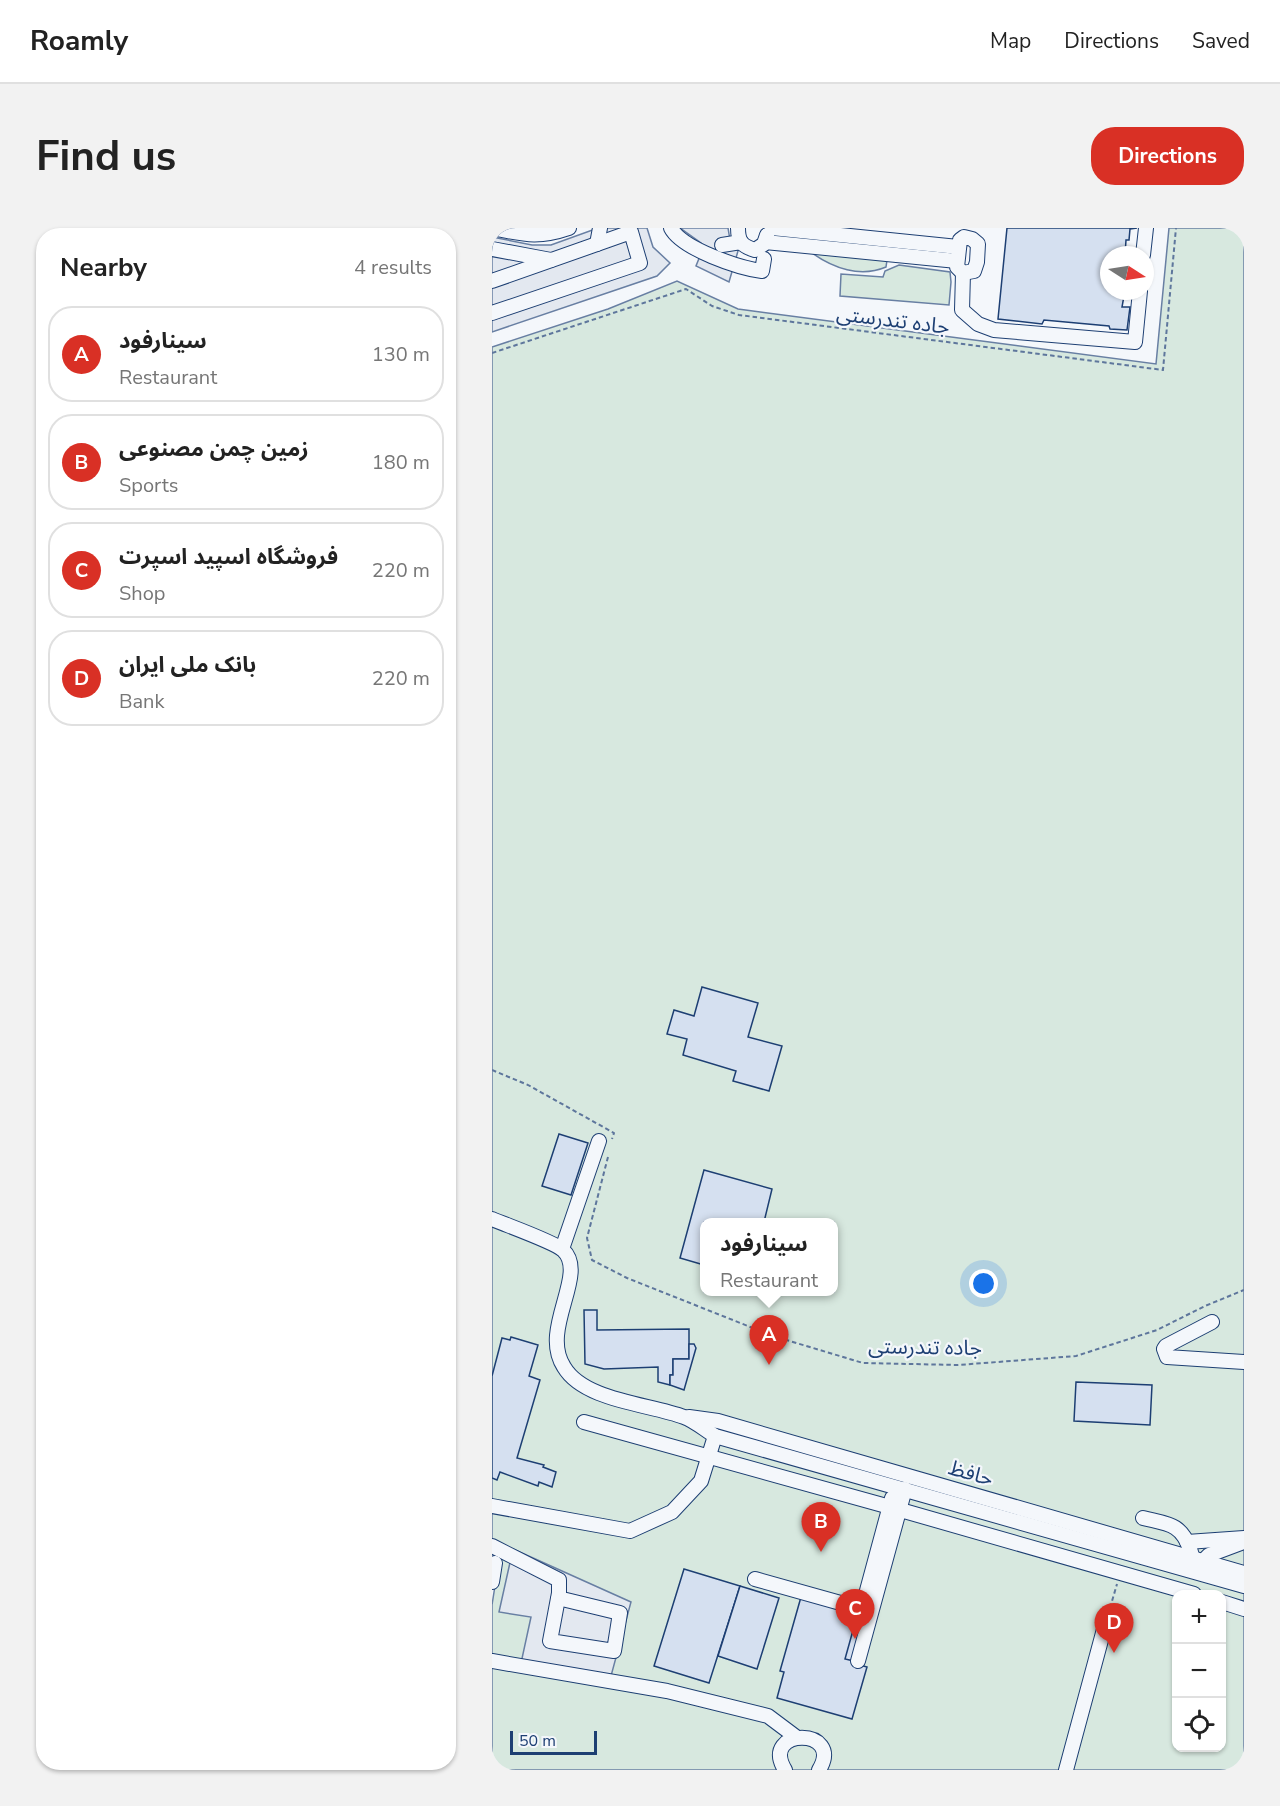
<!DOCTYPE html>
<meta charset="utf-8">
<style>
:root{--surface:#fff;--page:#f2f2f2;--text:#222;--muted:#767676;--line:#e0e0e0;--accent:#d93025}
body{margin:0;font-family:"Nunito Sans","Noto Sans Arabic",sans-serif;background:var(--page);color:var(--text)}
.controls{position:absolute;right:18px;bottom:18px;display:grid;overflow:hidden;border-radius:12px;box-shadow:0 2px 4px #0004}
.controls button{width:54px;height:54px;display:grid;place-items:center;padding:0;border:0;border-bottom:2px solid var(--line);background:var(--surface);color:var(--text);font:30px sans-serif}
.compass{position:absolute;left:608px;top:18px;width:54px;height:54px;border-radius:50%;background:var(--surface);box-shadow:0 2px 4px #0004;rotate:102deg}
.scale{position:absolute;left:18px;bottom:15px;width:87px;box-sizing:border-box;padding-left:6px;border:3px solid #1d3f73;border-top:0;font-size:16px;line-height:21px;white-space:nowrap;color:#1d3f73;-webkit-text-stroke:4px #f4f7fb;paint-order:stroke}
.you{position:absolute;left:492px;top:1056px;width:21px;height:21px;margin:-15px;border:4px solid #fff;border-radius:50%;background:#1a73e8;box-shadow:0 0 0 9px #1a73e833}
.badge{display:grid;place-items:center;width:39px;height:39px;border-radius:50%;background:var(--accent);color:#fff;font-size:20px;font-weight:700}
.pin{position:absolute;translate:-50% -50px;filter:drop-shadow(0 2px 3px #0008)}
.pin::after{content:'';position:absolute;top:32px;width:21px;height:18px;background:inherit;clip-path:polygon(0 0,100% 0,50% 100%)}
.popup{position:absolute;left:208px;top:990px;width:138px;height:78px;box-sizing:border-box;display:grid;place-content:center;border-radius:12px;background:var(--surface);filter:drop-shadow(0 2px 4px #0005);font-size:20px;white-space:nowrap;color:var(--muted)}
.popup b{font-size:22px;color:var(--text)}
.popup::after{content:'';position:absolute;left:50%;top:100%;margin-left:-12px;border:12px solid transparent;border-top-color:var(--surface)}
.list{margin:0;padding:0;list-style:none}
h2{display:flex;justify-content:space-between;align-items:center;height:78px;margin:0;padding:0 24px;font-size:26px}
h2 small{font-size:20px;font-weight:400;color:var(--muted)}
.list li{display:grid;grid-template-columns:39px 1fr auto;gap:18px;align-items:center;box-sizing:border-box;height:96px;margin:0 12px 12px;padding:0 12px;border:2px solid var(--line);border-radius:24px}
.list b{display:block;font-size:22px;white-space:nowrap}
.list p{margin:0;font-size:20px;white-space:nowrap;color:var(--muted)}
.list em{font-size:20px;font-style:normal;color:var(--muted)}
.icon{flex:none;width:33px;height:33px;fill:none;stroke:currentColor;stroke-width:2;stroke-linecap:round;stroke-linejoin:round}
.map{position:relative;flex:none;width:752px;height:1542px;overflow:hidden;border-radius:24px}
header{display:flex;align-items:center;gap:36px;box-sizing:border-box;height:84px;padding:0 30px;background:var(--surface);border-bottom:2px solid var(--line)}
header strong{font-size:28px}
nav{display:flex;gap:33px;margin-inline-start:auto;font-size:21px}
.intro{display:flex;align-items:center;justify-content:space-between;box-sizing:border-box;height:144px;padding:0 36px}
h1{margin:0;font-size:42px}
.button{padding:15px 27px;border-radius:24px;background:var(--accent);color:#fff;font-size:21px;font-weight:700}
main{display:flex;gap:36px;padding:0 36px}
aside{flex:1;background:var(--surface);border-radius:24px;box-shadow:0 2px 4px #0004}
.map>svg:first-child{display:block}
</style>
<header>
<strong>Roamly</strong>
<nav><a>Map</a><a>Directions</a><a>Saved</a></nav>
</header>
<div class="intro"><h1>Find us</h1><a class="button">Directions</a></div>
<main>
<aside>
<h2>Nearby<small>4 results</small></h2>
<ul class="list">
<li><span class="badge">A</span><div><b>سینارفود</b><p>Restaurant</p></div><em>130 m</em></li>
<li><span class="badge">B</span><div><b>زمین چمن مصنوعی</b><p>Sports</p></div><em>180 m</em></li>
<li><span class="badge">C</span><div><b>فروشگاه اسپید اسپرت</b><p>Shop</p></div><em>220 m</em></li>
<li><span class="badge">D</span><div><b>بانک ملی ایران</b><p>Bank</p></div><em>220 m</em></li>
</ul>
</aside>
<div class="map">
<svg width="752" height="1542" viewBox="0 0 752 1542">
<rect width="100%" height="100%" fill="#f4f7fb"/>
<!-- green -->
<g fill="#d7e8df" stroke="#687fa3" stroke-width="1.5" fill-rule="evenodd">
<path d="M677,0H752V1542H0V1377L8,1326L0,1316V119L116,81L185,53L246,81L664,136ZM212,994H342V1064H212ZM684,1366H730V1520H684Z"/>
<path d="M320,25L395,32L394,39C368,50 341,40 320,25Z"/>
<path d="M407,37L458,44L459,54L457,77L348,68L349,46L391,49L393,43Z"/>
</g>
<!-- parking -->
<g fill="#e3e8f0" stroke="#687fa3" stroke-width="1.5">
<path d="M106,0H155L161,19L178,35L165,48L0,104V9L40,17H59Z"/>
<path d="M188,0H236L238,12L246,23L237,54L204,38L210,23L209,15Z"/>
<path d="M21,1321L139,1374L119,1448L29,1435L39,1389L7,1384Z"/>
</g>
<!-- building -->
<g fill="#d5e0f0" stroke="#1d3f73" stroke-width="1.5">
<path d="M515,0H645L638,1L637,12H634L633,27H617V63H630L629,67L632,68L630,79H638L635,102L618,101L617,98L552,92L550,96L506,91Z"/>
<path d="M210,759L266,775L256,809L290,818L277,863L241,853L244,843L191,827L195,811L175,806L182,782L202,788Z"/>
<path d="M67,906L96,915L79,967L50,958Z"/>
<path d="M212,942L280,961L272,994H212V1037L188,1030Z"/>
<path d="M92,1082H105V1102L197,1101V1131H181V1147H178V1157L166,1154V1139L112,1141L93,1136Z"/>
<path d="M19,1109L46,1117L37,1148L48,1152L25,1230L52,1237L51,1239L64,1244L60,1259L47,1254L46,1258L8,1244L5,1252L0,1250V1148L10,1110L18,1112Z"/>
<path d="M197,1116H202L204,1120L192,1162L178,1157V1147H181V1131H197Z"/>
<path d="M584,1154L660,1157L658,1197L582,1193Z"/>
<path d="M192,1341L248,1358L217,1455L162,1438Z"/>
<path d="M248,1358L287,1370L265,1441L226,1428Z"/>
<path d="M309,1369L374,1388L361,1435L375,1439L360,1491L285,1470L292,1444L288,1443Z"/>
<path d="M365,1388L374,1390L362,1433L353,1431Z"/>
</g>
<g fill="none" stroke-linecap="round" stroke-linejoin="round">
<!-- minor casing -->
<g stroke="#1d3f73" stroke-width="16">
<g id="minor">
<path d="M0,0C31,6 45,11 77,0"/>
<path d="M179,0C190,21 247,40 270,43L272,31"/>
<path d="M246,0C246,14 250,18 263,22L272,16L275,7"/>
<path d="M280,0L466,19"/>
<path d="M472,9L480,11L486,16L485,34L482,43L471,45L465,39L468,12Z"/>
<path d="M273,14L465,33"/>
<path d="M105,16L108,0"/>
<path d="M230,17L249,14"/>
<path d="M0,21L59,32"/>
<path d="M651,27L654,0"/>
<path d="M471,45L470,82L486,96L502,102L643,114L648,63"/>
<path d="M0,53L139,4L148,35L0,85"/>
<path d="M0,991C14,997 62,1014 71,1022C97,1046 47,1101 72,1139C92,1173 158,1176 192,1189C203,1193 213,1202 223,1208L752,1358"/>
<path d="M70,1021L107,913"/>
<path d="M720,1094L674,1118L672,1121L675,1129L752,1134"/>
<path d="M197,1189L226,1193L752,1345"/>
<path d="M92,1194L398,1279L702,1366"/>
<path d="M0,1278L138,1303L180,1284L209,1253L223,1208"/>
<path d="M651,1290C675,1296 689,1295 698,1321C700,1327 701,1329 699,1335"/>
<path d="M695,1314L752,1310"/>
<path d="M0,1318L67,1352V1365L58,1413L122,1423L128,1385L66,1370"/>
<path d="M711,1333L717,1327L749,1315"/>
<path d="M263,1351L370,1381L400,1270"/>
<path d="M0,1354L3,1335"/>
<path d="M730,1374L752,1381"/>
<path d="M0,1433L175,1463L276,1488L304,1509"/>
<path d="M366,1433L413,1261"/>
<path d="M293,1542C267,1499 353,1499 327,1542"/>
<path d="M574,1542L615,1390"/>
</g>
</g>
<!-- path -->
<g stroke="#5e769c" stroke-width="2" stroke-dasharray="4.5 3" stroke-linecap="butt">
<path d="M0,125L194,61L220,78L247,87L671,142L684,0"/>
<path d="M0,842L36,857L122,905L120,911"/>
<path d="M116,929L95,1010L100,1032L135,1050L281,1108L371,1135L466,1137L584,1128L665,1102L713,1078L752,1062"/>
<path d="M618,1380L625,1356"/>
</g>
<!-- minor -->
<use href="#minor" stroke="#f4f7fb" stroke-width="14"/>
</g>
<g text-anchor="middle" stroke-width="4.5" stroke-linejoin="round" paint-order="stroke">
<!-- street labels -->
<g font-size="21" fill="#1d3f73" stroke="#f4f7fb">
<text transform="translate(401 92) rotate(7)" y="7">جاده تندرستی</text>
<text transform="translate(433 1119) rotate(1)" y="7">جاده تندرستی</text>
<text transform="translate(479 1245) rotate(16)" y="7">حافظ</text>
</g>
</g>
</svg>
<div class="controls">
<button>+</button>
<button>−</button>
<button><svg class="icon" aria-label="locate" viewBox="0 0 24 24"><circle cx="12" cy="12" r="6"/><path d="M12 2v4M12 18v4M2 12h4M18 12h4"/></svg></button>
</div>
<svg class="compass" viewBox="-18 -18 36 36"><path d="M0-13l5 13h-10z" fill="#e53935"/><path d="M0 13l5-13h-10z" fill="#767676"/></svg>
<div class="scale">50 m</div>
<div class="you"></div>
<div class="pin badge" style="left:277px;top:1137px">A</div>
<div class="popup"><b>سینارفود</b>Restaurant</div>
<div class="pin badge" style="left:329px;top:1324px">B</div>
<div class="pin badge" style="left:363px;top:1411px">C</div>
<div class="pin badge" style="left:622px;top:1425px">D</div>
</div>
</main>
